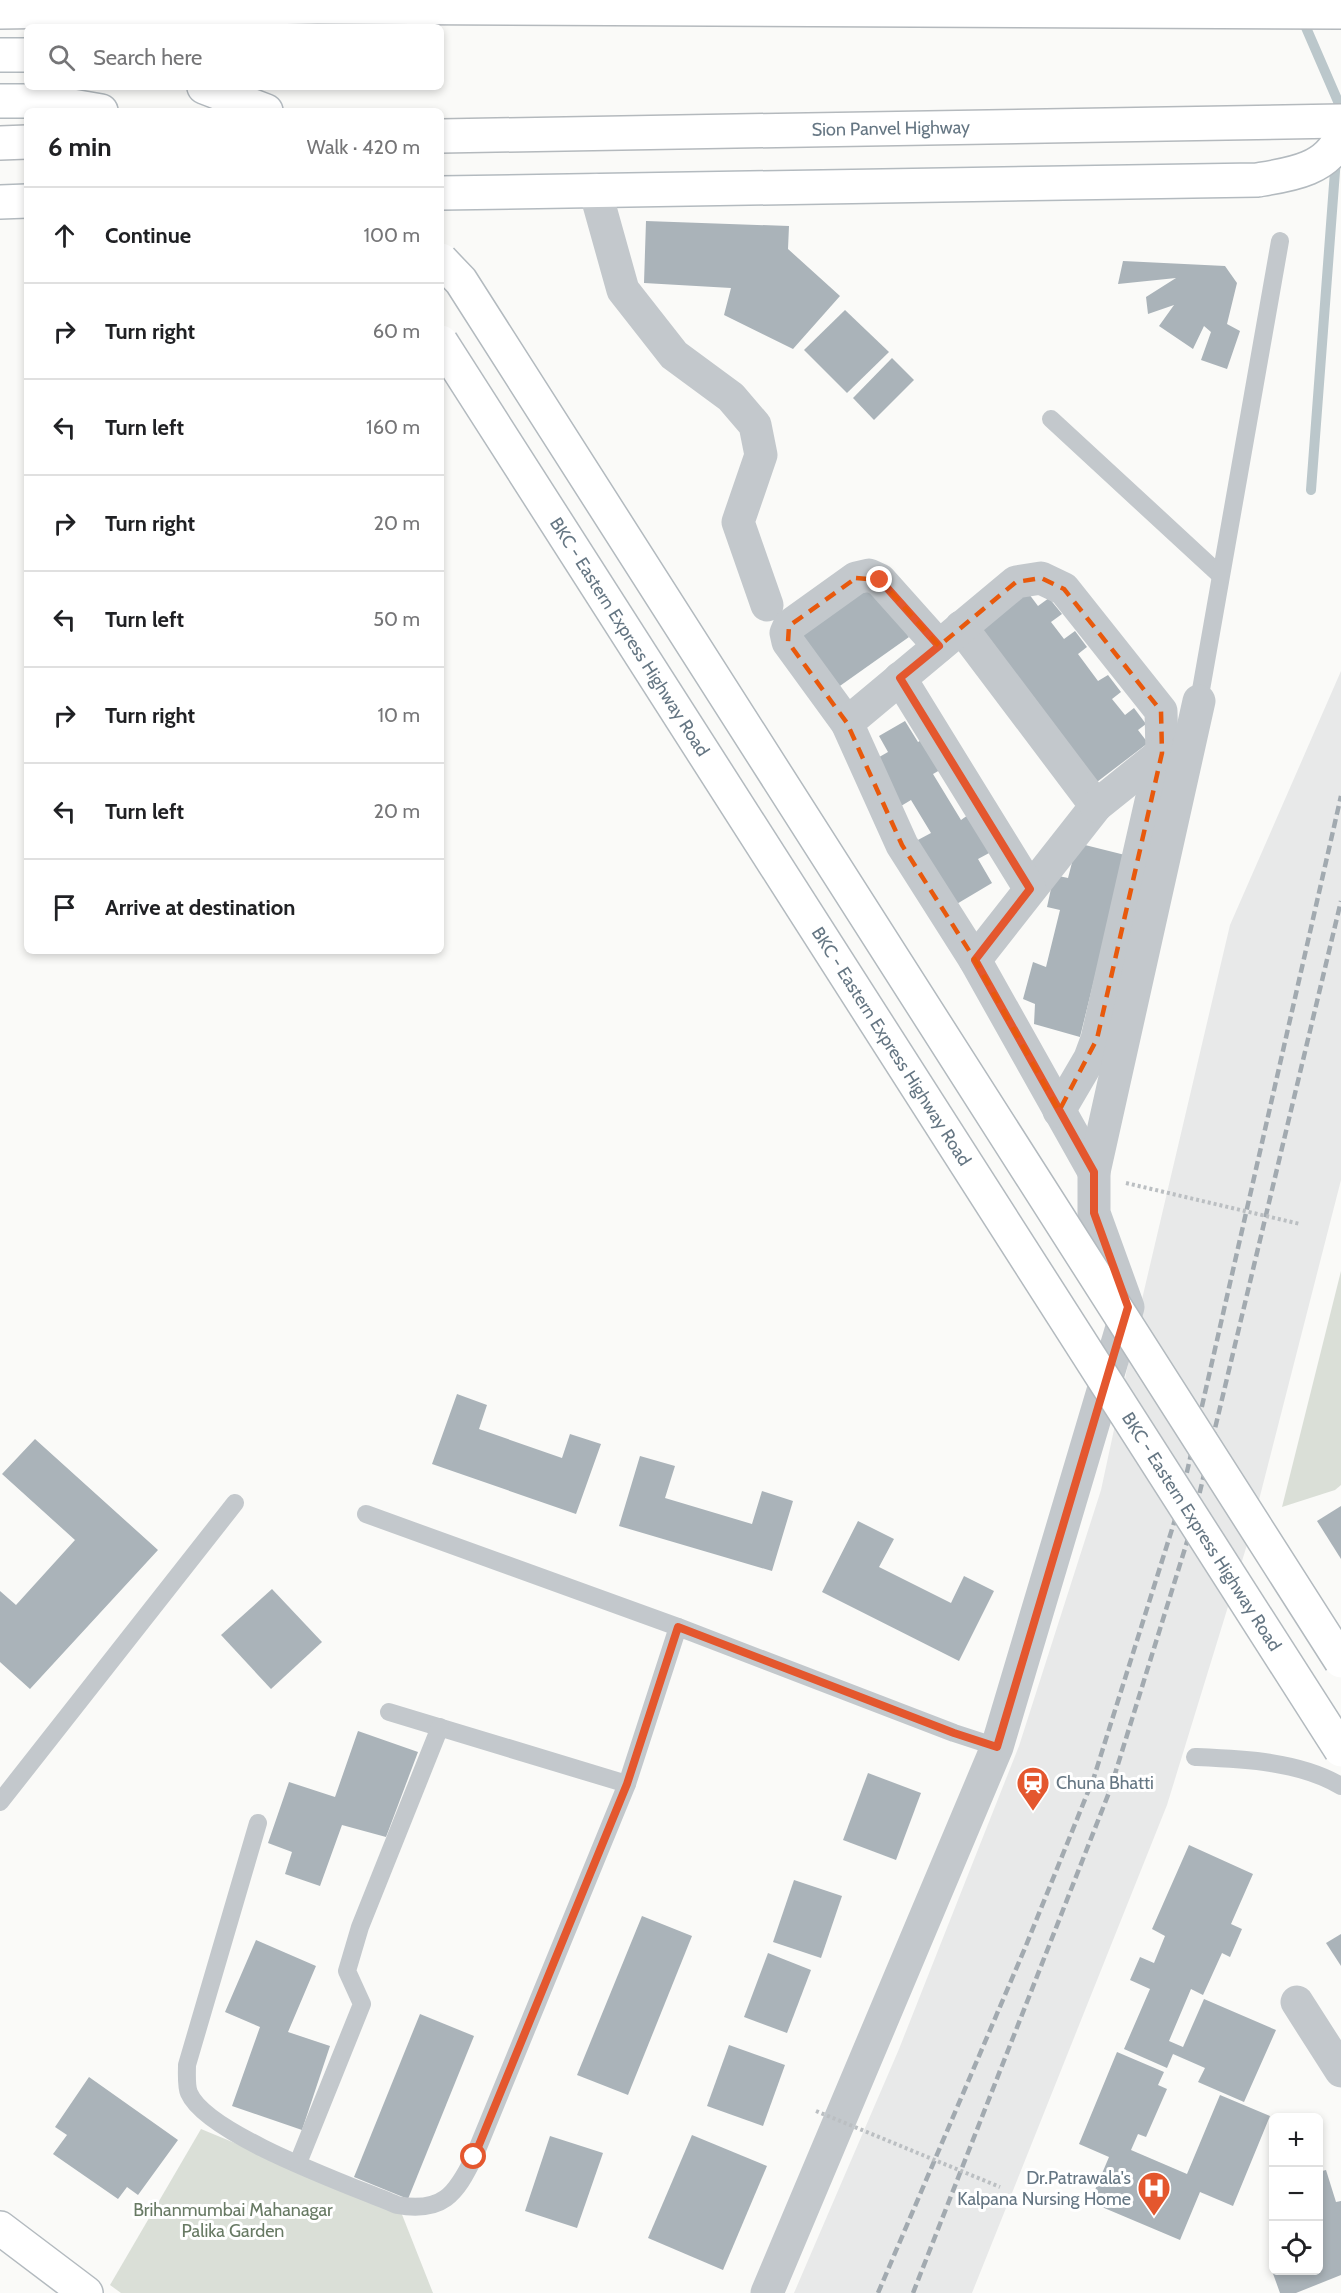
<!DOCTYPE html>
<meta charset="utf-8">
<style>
:root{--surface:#fff;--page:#f2f2f2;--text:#202124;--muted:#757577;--line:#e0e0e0}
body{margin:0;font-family:Cabin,sans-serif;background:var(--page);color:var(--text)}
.controls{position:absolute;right:18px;bottom:18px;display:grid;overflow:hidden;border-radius:9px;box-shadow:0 3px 9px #0003}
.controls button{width:54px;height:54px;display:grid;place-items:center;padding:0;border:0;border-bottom:2px solid var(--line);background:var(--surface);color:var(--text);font:30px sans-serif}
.stop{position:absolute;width:18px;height:18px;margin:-14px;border:4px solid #e4572e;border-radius:50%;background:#fff}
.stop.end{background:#e4572e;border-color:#fff;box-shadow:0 2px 6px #0008}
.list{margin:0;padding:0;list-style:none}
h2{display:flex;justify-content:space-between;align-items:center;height:78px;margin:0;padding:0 24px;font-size:26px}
h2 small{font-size:20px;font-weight:400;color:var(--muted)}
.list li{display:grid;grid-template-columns:39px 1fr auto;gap:18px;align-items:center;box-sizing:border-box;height:96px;padding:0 24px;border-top:2px solid var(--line)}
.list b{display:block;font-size:22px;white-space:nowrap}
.list em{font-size:20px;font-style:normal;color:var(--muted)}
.icon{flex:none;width:33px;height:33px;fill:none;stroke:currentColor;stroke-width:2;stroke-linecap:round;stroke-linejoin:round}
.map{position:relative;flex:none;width:1341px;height:2293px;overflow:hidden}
.search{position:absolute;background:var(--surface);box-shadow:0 3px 9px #0003;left:24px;top:24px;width:420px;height:66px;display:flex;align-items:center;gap:15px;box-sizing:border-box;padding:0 21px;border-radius:9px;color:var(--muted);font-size:22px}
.panel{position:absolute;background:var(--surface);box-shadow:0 3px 9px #0003;left:24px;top:108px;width:420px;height:846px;border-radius:9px}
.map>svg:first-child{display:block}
</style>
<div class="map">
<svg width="1341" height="2293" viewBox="0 0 1341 2293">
<rect width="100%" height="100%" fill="#fafaf8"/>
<!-- built -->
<path fill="#e8e9e9" d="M1341,671V1180L1250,1535L1167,1805L972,2293H794L899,2049L1019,1746L1101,1490L1143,1295L1230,925Z"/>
<!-- green -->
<g fill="#dadfd7">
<path d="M1341,1271V1485L1335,1490L1282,1507Z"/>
<path d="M201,2129L401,2212L433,2293H121L110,2285Z"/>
</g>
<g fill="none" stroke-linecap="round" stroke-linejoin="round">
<!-- stream -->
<g stroke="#bbc7cb" stroke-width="10">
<path d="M1301,16L1340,106L1339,119"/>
<path d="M1311,490L1336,158"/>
</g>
</g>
<!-- building -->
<g fill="#aab3b9">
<path d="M646,221L789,226L788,249L840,296L793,349L724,315L731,288L644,283Z"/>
<path d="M1123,261L1225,266L1237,283L1227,324L1240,331L1227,369L1201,360L1211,332L1204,326L1193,349L1159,326L1174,305L1148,314L1146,297L1176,278L1118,284Z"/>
<path d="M845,310L889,352L847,393L804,350Z"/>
<path d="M892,358L914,380L874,420L853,398Z"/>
<path d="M869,582L909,637L837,688L797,633Z"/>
<path d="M1026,590L1038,606L1049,598L1062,614L1051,622L1064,639L1075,631L1087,647L1078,654L1098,681L1108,675L1121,692L1112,699L1125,715L1134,708L1146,724L1138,730L1148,743L1093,785L974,629Z"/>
<path d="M905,721L918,742L929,736L947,766L933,774L961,820L968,815L991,852L978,859L992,883L955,905L916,841L931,833L911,800L901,806L874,760L888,752L879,736Z"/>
<path d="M1077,843L1125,855L1080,1037L1034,1024L1035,1004L1023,999L1033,962L1046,967L1060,910L1047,907L1054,875L1068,878Z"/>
<path d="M457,1394L487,1405L479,1429L562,1458L570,1434L601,1444L576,1514L432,1464Z"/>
<path d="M35,1439L158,1550L30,1689L0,1662V1591L16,1605L75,1540L2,1474Z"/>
<path d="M640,1456L675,1466L665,1498L752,1524L762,1491L793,1501L772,1571L619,1526Z"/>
<path d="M1341,1506V1559L1317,1521Z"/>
<path d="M858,1521L894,1539L879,1567L951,1603L964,1576L994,1591L959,1661L822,1592Z"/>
<path d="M272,1589L322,1642L271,1689L221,1635Z"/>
<path d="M358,1731L418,1752L386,1837L342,1825L320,1886L285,1874L292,1852L268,1843L289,1782L335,1797Z"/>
<path d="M868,1773L921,1793L896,1860L843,1840Z"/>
<path d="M1189,1845L1253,1874L1231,1924L1242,1929L1230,1957L1222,1953L1203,1995L1191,1989L1169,2041L1183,2047L1204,1999L1276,2030L1244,2102L1198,2082L1205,2068L1173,2054L1167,2068L1124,2049L1150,1989L1130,1980L1140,1957L1154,1963L1165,1936L1152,1929Z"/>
<path d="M794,1880L842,1896L821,1958L773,1942Z"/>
<path d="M642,1916L692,1936L628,2095L577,2075Z"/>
<path d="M1341,1934V1966L1326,1943Z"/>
<path d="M256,1940L316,1966L288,2032L330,2046L302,2130L232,2106L260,2027L225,2012Z"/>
<path d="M768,1953L811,1970L787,2033L744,2017Z"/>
<path d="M420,2014L474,2036L408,2199L354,2177Z"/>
<path d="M729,2045L785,2065L763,2126L707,2106Z"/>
<path d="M1117,2052L1164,2072L1158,2085L1167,2089L1146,2137L1138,2134L1131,2150L1187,2174L1220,2095L1270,2116L1233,2206L1200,2192L1180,2240L1090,2202L1109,2157L1079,2144Z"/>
<path d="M89,2077L178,2140L138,2195L127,2187L118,2199L53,2154L67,2135L55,2127Z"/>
<path d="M692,2135L767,2166L723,2270L648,2238Z"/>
<path d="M550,2136L603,2153L577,2228L525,2211Z"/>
<path d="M1326,2170L1336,2202L1341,2201V2275L1296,2293H1280L1271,2268L1318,2270V2172Z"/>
</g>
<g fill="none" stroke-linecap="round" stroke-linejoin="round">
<!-- secondary casing -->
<g stroke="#b3babf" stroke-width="36">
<g id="secondary">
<path d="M0,55H27"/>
<path d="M204,87L266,111"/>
<path d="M0,101H43L101,111"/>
<path d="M441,193L1257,180C1288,175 1329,170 1341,135"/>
<path d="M0,202L27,201"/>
<path d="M0,2228L86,2293"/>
</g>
</g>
<!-- highway casing -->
<g stroke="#b4b9bd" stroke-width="36">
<g id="highway">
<path d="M0,12L317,7L1341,12"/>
<path id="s1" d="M441,136L1341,121"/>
<path d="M0,143L27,142"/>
</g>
</g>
<!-- lane -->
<g stroke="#c3c8cc" stroke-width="18">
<path d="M1051,419L1220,575"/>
<path d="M1199,701L1280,241"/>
<path d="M366,1514L678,1627"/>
<path d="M389,1712L627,1784"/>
<path d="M1195,1757C1243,1759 1299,1761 1341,1786"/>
<path d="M0,1802L235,1503"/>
<path d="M258,1823L187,2065C187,2073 186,2086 189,2093C207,2135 352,2186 397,2205C442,2213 456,2195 474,2157L627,1784L678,1627L954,1733L997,1747"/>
<path d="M298,2163L362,2004L347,1971L360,1927L440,1727"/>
</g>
<!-- street -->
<g stroke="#c3c8cc" stroke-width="33">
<path d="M595,190L623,290L674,355L731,397L755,425L761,455L738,522L767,605"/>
<path d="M961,627L1096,806L975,960"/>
<path d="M939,646L880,580L869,575L856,578L789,626L786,633L788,642L847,723L902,845L975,960L1094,1172"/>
<path d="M900,678L1030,889"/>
<path d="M847,723L1016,582L1041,578L1064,589L1161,711L1162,753L1097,1039L1090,1058L1059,1111"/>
<path d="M1096,806L1162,753"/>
<path d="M1297,2002L1341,2071"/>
<path d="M767,2293L997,1747L1128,1307L1094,1213V1172L1199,701"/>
</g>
<!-- secondary -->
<use href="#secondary" stroke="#fff" stroke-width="33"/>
<!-- highway -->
<use href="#highway" stroke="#fff" stroke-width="33"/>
<!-- rail -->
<g stroke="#a2aab0" stroke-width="4.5" stroke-dasharray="9 4.5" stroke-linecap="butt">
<path d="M878,2293L1025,1948L1094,1777L1179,1507L1341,796"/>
<path d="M913,2293L1110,1790L1191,1529L1341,901"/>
</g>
<!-- secondary-bridge casing -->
<g stroke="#b3babf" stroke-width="36" stroke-linecap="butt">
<g id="secondary-bridge">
<path d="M441,260L461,281L1341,1661"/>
<path id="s2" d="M441,342L1341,1750"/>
</g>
</g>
<!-- path-bridge -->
<g stroke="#bbbfc2" stroke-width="4" stroke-dasharray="3 3" stroke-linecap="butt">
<path d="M1126,1183L1300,1224"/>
<path d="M816,2111L1000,2187"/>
</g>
<!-- secondary-bridge -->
<use href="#secondary-bridge" stroke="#fff" stroke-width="33"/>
</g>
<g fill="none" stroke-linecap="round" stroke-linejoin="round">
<!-- route -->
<path stroke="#e4572e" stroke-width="8" d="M474,2157L627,1784L678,1627L954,1733L997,1747L1128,1307L1094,1213V1172L975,960L1030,889L900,678L939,646L880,580"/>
</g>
<!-- marked area -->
<path fill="none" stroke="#e8590c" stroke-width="4.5" stroke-dasharray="12 8" stroke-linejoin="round" d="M856,578L880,580L939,646L1016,582L1041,578L1064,589L1161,711L1162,753L1097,1039L1059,1111L975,960L902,845L847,723L788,642L789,626Z"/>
<!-- icons -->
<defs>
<g id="station-pin" transform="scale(1.725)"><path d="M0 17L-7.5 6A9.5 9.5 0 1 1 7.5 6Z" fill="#e4572e" stroke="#fff"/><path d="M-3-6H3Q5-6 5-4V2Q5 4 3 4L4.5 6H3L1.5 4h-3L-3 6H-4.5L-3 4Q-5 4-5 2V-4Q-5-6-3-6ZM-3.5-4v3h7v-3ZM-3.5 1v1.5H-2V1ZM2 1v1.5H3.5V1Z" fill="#fff"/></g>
<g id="hospital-pin" transform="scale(1.725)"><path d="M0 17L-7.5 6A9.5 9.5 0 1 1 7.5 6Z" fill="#e4572e" stroke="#fff"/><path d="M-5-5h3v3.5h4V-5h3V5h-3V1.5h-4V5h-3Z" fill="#fff"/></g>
</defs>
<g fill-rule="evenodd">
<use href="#station-pin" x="1033" y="1783"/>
<use href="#hospital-pin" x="1154" y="2188"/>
</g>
<g text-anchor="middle" stroke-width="6" stroke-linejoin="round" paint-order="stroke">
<!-- street labels -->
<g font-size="18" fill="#657683" stroke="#fff">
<text dy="6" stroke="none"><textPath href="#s1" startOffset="450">Sion Panvel Highway</textPath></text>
<text dy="6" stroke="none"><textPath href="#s2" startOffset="350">BKC - Eastern Express Highway Road</textPath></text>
<text dy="6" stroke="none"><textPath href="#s2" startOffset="836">BKC - Eastern Express Highway Road</textPath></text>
<text dy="6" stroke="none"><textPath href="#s2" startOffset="1412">BKC - Eastern Express Highway Road</textPath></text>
</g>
<!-- poi labels -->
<g font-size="18" fill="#657683" stroke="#fff" text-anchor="start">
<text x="1056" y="1789">Chuna Bhatti</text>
<text x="1131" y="2184" text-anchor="end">Dr.Patrawala's<tspan x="1131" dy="21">Kalpana Nursing Home</tspan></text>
</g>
<!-- park labels -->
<g font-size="18" fill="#687a64" stroke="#fff">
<text x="233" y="2216">Brihanmumbai Mahanagar<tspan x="233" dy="21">Palika Garden</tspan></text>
</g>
</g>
</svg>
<div class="controls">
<button>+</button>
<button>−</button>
<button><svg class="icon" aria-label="locate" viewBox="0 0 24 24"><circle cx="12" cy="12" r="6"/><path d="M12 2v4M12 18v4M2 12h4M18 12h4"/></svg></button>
</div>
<div class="stop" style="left:474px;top:2157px"></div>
<div class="stop end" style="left:880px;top:580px"></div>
<div class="search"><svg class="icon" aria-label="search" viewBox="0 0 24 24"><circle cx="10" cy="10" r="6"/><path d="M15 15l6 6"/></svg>Search here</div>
<section class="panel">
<h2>6 min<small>Walk · 420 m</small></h2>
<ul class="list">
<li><svg class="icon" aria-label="ahead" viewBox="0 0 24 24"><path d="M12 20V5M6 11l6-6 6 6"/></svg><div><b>Continue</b></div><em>100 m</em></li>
<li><svg class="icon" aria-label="right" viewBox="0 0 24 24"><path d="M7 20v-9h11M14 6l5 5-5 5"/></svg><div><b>Turn right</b></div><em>60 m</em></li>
<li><svg class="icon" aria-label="left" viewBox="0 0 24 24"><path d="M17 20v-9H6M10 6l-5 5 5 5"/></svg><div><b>Turn left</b></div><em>160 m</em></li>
<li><svg class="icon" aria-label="right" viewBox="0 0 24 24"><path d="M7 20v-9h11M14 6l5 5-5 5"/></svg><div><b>Turn right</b></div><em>20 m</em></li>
<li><svg class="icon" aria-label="left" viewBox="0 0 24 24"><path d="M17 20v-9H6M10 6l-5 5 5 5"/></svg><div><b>Turn left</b></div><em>50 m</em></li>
<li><svg class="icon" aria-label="right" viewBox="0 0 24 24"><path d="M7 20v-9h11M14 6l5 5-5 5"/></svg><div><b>Turn right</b></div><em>10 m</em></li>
<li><svg class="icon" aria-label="left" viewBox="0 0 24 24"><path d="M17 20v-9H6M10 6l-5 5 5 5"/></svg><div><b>Turn left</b></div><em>20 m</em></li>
<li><svg class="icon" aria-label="arrive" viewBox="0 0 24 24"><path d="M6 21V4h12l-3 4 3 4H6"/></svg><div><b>Arrive at destination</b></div></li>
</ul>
</section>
</div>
